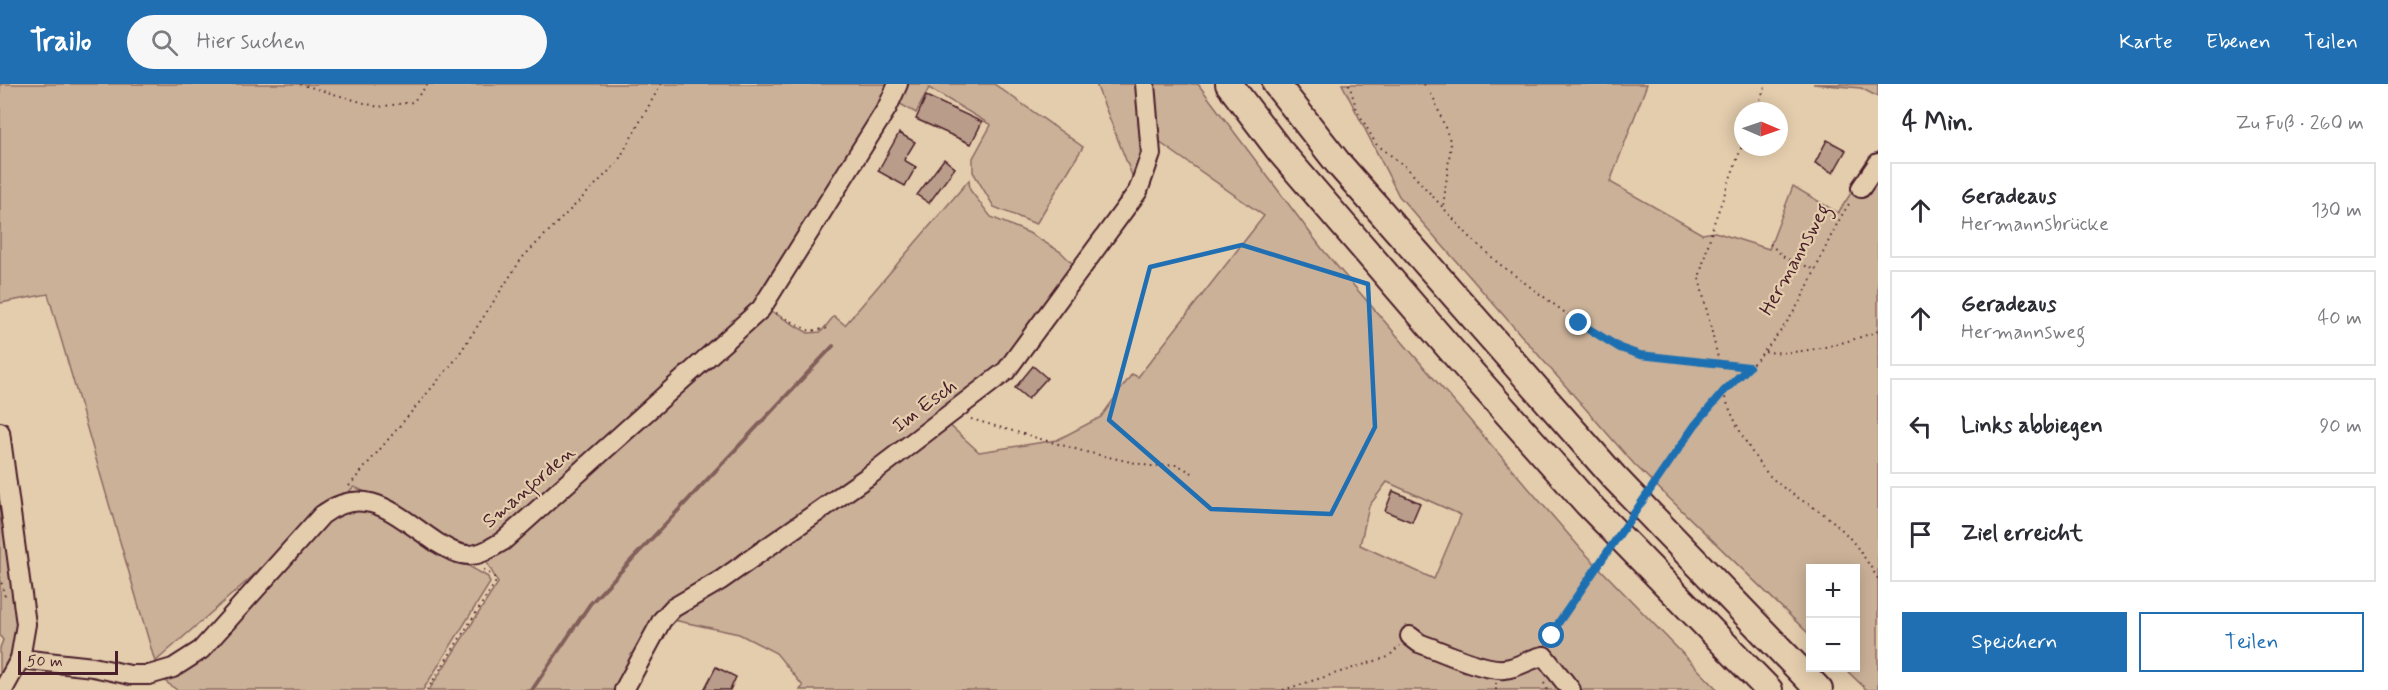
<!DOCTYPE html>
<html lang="de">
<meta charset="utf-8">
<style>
:root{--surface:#fff;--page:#f7f7f7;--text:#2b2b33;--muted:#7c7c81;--line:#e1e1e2;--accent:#1f6fb2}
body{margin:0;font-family:Mynerve,sans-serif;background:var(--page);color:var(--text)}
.controls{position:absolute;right:18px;bottom:18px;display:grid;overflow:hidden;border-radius:0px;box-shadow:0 3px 15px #0003}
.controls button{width:54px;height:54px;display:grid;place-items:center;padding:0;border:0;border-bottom:2px solid var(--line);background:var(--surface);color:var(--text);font:30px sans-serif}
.compass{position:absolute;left:1734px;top:18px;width:54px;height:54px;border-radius:50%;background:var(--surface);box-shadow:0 3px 15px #0003;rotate:92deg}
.scale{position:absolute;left:18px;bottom:15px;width:100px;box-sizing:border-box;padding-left:6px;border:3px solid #4a1f2b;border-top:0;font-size:16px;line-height:21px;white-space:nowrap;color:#4a1f2b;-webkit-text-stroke:4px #e4cdad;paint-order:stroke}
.stop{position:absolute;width:18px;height:18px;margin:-14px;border:4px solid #1f6fb2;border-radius:50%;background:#fff}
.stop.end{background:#1f6fb2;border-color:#fff;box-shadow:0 2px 6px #0008}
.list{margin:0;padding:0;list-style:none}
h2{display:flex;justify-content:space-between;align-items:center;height:78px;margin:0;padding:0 24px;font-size:26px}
h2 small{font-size:20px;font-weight:400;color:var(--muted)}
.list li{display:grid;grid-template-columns:39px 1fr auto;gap:18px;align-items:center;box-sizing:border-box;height:96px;margin:0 12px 12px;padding:0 12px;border:2px solid var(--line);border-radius:0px}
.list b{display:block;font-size:22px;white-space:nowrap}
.list p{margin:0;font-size:20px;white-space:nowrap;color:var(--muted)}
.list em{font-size:20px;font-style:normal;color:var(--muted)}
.actions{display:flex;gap:12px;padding:18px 24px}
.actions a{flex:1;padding:14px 0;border:2px solid var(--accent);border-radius:0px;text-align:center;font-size:21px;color:var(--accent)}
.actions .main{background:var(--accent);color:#fff}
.icon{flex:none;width:33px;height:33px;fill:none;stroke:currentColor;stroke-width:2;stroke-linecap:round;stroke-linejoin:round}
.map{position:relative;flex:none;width:1878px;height:606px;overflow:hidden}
header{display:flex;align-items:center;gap:36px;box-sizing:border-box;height:84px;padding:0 30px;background:var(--accent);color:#fff}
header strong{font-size:28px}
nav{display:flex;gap:33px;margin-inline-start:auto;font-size:21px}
.search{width:420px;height:54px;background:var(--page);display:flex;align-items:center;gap:15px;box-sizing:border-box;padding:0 21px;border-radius:33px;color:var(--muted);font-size:22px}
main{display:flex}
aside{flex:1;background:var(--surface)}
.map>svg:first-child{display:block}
</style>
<header>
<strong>Trailo</strong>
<div class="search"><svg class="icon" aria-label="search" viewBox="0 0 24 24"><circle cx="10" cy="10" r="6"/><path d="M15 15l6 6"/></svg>Hier suchen</div>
<nav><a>Karte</a><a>Ebenen</a><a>Teilen</a></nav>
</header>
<main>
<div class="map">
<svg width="1878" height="606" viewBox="0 0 1878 606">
<rect width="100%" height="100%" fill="#e4cdad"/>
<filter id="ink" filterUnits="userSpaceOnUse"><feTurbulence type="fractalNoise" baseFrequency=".0167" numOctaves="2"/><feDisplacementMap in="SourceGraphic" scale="12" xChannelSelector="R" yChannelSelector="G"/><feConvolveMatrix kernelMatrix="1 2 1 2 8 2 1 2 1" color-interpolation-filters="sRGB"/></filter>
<g filter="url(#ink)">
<!-- green -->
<g fill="#cbb198" stroke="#8a6862" stroke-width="1.5" fill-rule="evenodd">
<path d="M0,0H889L878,22L750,224L485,461L459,464L383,416L354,403L155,578L48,210L0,219Z"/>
<path d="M901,0H994L1083,63L1036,140L994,123L973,88V74L991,41L929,4L916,29L893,16Z"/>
<path d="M1096,0H1198L1323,166L1581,465L1718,606H800L803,602L776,569L739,550L669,535L945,337L979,368L1057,356L1101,333L1132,290L1138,293L1264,132L1159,58L1133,94ZM1387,398L1461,431L1434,495L1360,461L1369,422Z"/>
<path d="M1342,0H1647L1610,98L1702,150L1715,148L1769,165L1793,102L1838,129L1878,68V606H1867L1844,584H1856V484H1810V551L1634,380L1399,112Z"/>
<path d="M1813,0H1878V13L1861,4Z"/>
<path d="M969,96L970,106L991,133L1029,149L1061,168L1078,185L1005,285L672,521L621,606H429L498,499L483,471L766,224L808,249L821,248L834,232L845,241Z"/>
<path d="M0,397L20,533L14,561L0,597V564L3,556L0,552Z"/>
<path d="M369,425L488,493L490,499L423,606H177L158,592L210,563L330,429Z"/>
</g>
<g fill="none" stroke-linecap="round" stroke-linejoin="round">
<!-- stream -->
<path stroke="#825f5a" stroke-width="4" d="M532,606L590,520L833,262"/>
</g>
<!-- building -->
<g fill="#b99c89" stroke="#4a1f2b" stroke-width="1.5">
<path d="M926,12L982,38L971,60L916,35Z"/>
<path d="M899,49L915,58L904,76L916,83L905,102L878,87Z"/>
<path d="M1827,56L1846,66L1833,89L1815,79Z"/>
<path d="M944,75L955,84L929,119L917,111Z"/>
<path d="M1033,282L1047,294L1028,315L1015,304Z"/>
<path d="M1393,407L1420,419L1412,438L1385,427Z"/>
<path d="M716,583L736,593L730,606H704Z"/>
</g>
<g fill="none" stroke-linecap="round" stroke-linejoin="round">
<!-- minor casing -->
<g stroke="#4a1f2b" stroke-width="22">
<g id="minor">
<path d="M1861,104L1878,79"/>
<path d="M0,348L26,540L20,575L3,606"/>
<path d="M1410,552L1419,559C1441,567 1483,587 1504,585C1519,584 1530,574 1544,572L1571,606"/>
<path d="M20,575L93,583L130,591H149L173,584L201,566L322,431C366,398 397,432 436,458C446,464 457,471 469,471C482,471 492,463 503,457L761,225L887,24L898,0"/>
<path d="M624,606L662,536L673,524L721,496L870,391L1006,287L1138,107L1151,70L1145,0"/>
</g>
</g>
<!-- highway casing -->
<g stroke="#4a1f2b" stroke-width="30">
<g id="highway">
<path d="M1229,0L1279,66L1452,267L1588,420L1769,606"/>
<path d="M1276,0L1338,79L1614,393L1819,606"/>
</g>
</g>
<!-- path -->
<g stroke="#4a1f2b" stroke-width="2" stroke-dasharray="1.5 4.5" stroke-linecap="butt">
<path d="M300,0L378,23L413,18L428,0"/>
<path d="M1349,0L1357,26L1376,60L1406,83L1468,151L1498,179L1579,239L1620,264L1640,271L1749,283"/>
<path d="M1424,0L1434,15L1451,59L1443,124"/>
<path d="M1756,27L1766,0"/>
<path d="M1770,160L1785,174L1816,186"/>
<path d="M776,229L810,247L831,244"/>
<path d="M1765,268C1804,271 1842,260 1878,247"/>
<path d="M1719,278L1699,194L1714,139L1743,59"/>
<path d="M1723,308C1731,332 1752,374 1770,392C1786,408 1804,417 1822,429C1847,446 1863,470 1878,495"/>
<path d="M971,335L1086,368L1149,382L1178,381L1194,390"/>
<path d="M1695,341C1726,305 1763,274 1789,235C1814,198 1826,153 1851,117"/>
<path d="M349,402L456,275L522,174L617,79L661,0"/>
<path d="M0,493L5,513"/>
<path d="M1550,557L1559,538"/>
<path d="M1544,599L1547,606"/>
<path d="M427,606L495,499L494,493L483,485"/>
<path d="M1283,606L1388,573L1400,562"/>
<path d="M1496,606V599"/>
</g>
<!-- minor -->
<use href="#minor" stroke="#e4cdad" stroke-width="18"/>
<!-- highway -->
<use href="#highway" stroke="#e4cdad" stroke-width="26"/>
<!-- path-bridge -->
<path stroke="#4a1f2b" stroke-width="2" stroke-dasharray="1.5 4.5" stroke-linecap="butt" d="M1559,538L1695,341"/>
</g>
</g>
<g fill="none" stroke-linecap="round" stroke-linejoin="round" filter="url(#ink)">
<!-- route -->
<path stroke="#1f6fb2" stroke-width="8" d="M1552,552L1559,538L1695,341L1723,308L1749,283L1640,271L1620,264L1579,239"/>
</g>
<!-- marked area -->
<path fill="none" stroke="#1f6fb2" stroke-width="4.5" stroke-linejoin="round" d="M1242,161L1368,200L1375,343L1331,430L1211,425L1109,336L1150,183Z"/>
<g text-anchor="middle" stroke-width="4.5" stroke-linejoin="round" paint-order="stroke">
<!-- street labels -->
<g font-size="20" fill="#4a1f2b" stroke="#e4cdad">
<text transform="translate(1794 175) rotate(-61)" y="7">Hermannsweg</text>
<text transform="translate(924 321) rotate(-37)" y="7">Im Esch</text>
<text transform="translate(528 402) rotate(-41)" y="7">Smanforden</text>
</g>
</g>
</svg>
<div class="controls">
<button>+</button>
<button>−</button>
</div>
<svg class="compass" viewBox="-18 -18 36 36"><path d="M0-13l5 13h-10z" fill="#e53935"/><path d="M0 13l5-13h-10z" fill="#7c7c81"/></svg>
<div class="scale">50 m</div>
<div class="stop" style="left:1552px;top:552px"></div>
<div class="stop end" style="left:1579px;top:239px"></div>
</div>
<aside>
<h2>4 Min.<small>Zu Fuß · 260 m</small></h2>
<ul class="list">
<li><svg class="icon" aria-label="ahead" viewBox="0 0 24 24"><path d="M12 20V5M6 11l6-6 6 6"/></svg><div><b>Geradeaus</b><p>Hermannsbrücke</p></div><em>130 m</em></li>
<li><svg class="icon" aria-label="ahead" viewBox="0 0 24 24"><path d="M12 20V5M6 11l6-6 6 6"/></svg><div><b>Geradeaus</b><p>Hermannsweg</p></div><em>40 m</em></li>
<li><svg class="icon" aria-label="left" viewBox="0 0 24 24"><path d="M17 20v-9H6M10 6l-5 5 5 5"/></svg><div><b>Links abbiegen</b></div><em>90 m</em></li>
<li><svg class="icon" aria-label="arrive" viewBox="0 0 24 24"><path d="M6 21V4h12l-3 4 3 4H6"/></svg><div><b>Ziel erreicht</b></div></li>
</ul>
<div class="actions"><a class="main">Speichern</a><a>Teilen</a></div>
</aside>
</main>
